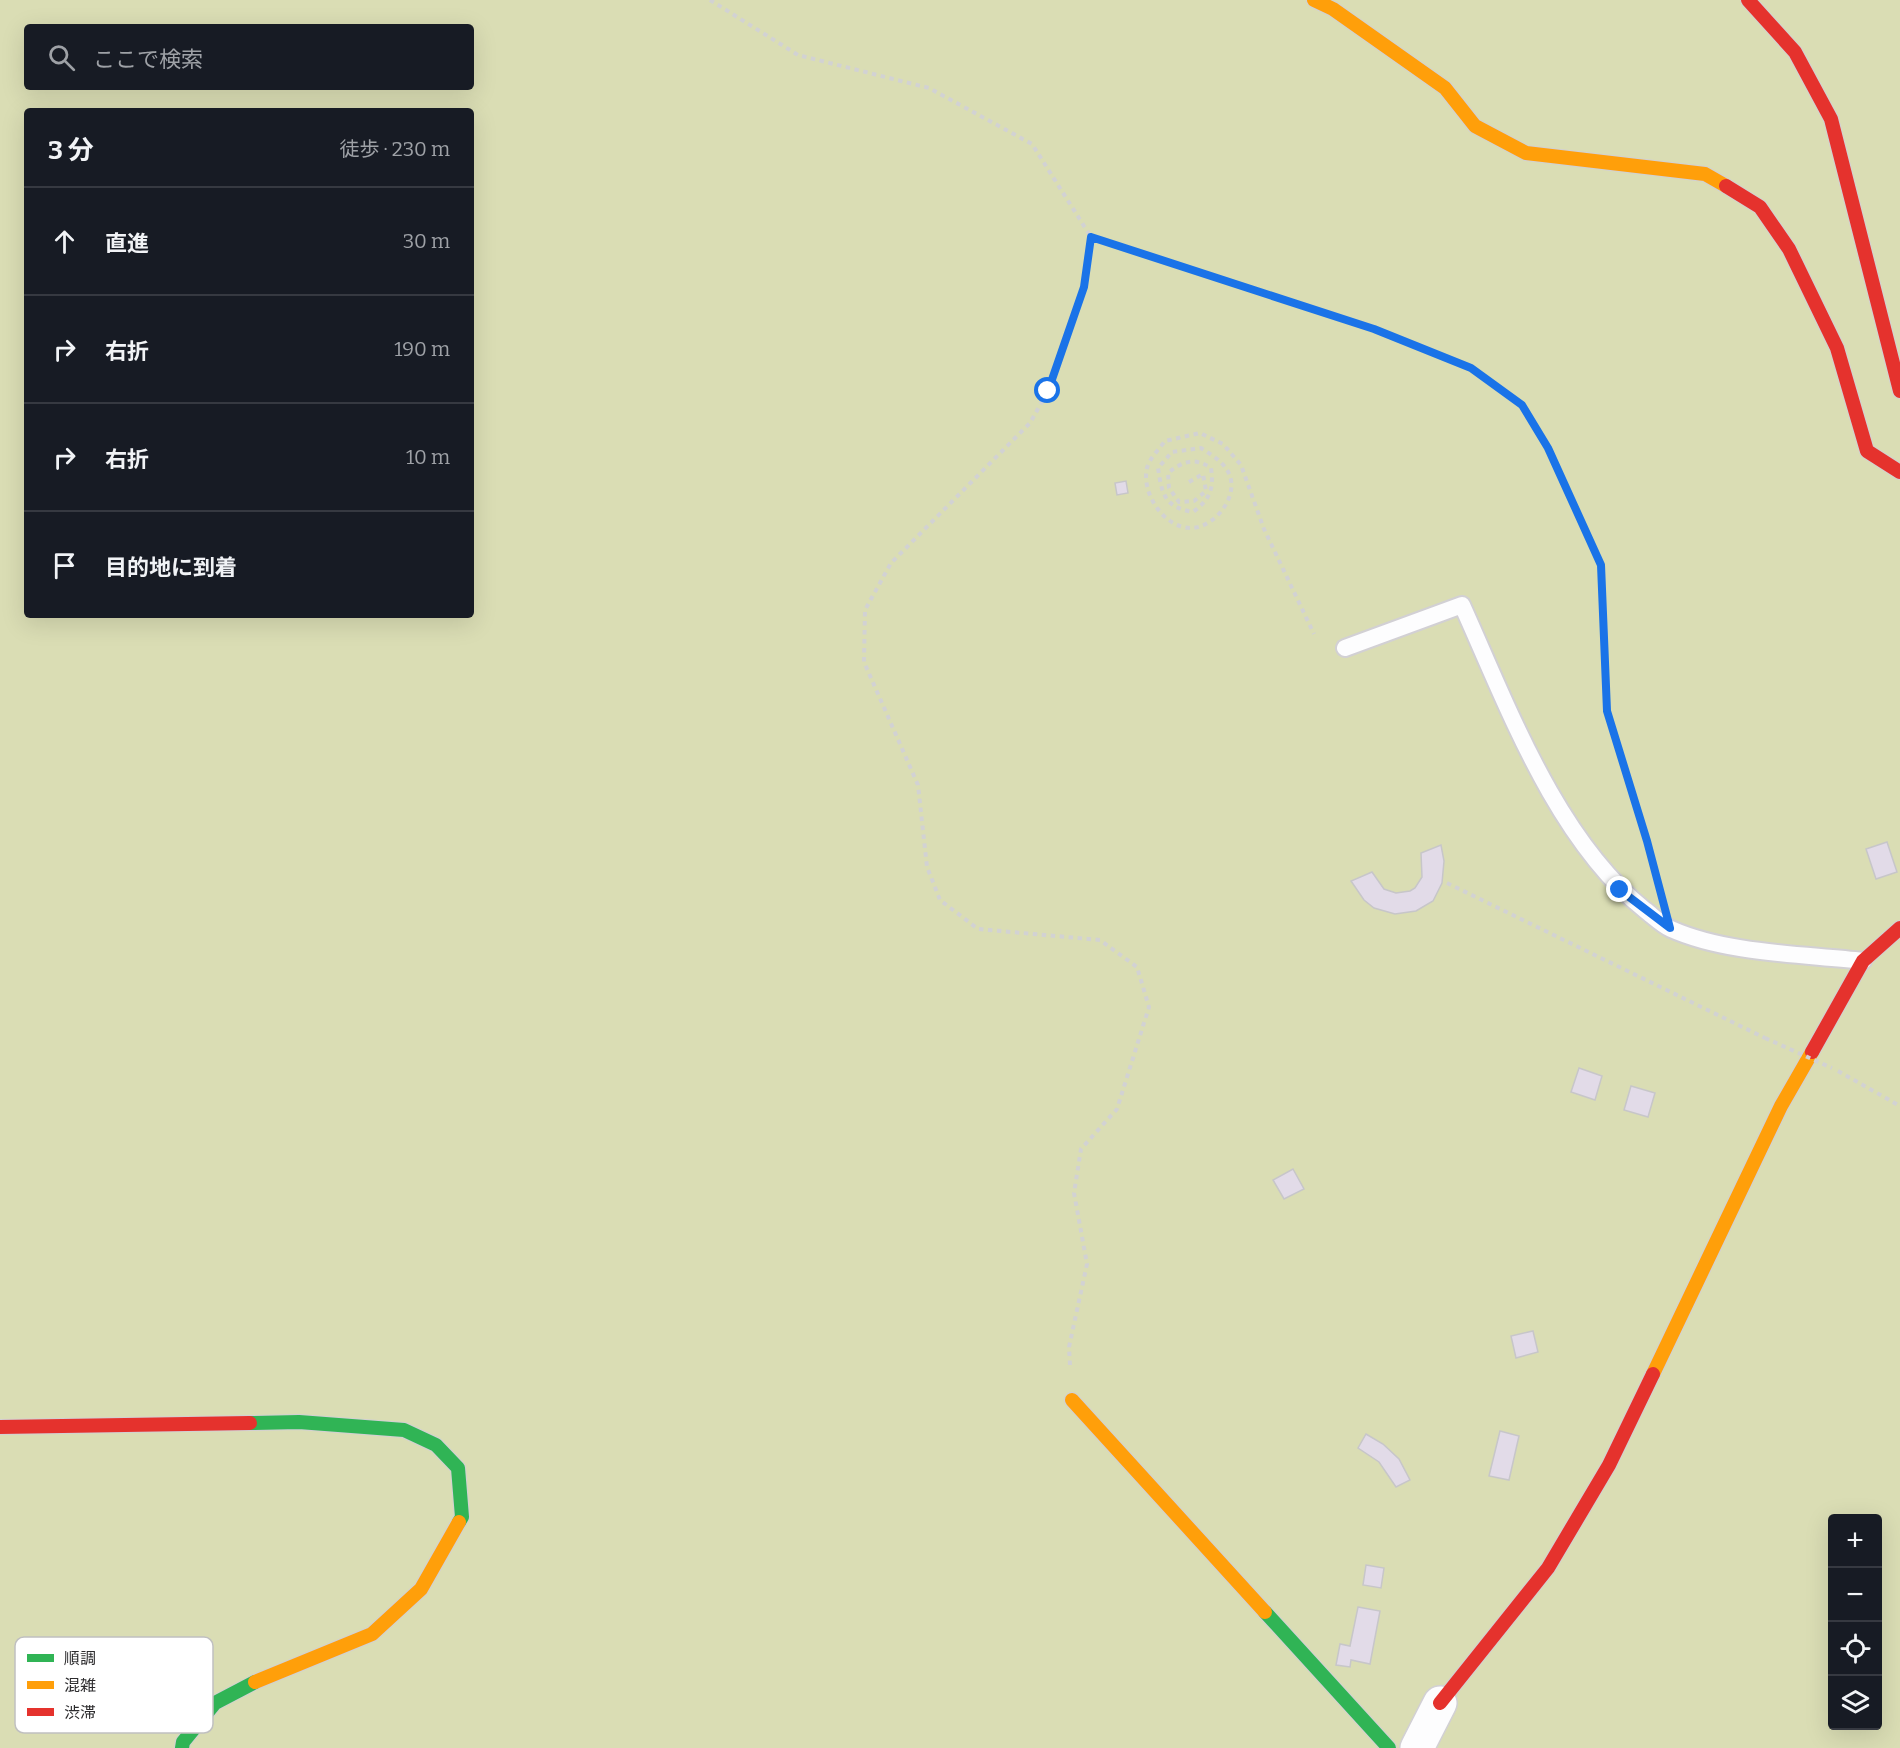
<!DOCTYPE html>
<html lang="ja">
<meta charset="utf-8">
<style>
:root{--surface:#171b24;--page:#20242c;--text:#f1f3f6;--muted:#9ea1a6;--line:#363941}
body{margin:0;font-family:Bitter,"Noto Sans JP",serif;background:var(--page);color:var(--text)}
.controls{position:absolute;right:18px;bottom:18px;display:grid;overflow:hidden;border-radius:6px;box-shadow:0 6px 24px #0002}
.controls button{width:54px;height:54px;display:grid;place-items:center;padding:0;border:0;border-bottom:2px solid var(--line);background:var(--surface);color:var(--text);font:30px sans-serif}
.stop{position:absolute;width:18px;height:18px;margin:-14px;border:4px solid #1a73e8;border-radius:50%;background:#fff}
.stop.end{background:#1a73e8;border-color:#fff;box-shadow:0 2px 6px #0008}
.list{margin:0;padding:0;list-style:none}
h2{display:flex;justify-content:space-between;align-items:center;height:78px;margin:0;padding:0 24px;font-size:26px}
h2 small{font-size:20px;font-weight:400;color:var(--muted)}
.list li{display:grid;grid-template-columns:39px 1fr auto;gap:18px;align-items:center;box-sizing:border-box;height:108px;padding:0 24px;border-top:2px solid var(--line)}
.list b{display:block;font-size:22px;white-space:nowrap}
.list em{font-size:20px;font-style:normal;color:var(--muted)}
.icon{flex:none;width:33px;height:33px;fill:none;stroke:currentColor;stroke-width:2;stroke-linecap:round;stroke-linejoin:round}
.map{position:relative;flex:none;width:1900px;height:1748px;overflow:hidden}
.search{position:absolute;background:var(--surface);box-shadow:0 6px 24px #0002;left:24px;top:24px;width:450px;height:66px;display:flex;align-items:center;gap:15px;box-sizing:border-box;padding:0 21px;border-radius:6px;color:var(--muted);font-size:22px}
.panel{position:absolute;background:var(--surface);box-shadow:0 6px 24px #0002;left:24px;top:108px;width:450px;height:510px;border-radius:6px}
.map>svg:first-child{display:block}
</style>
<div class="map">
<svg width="1900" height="1748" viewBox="0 0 1900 1748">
<rect width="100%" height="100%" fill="#f4f2f7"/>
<!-- forest -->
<path fill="#daddb4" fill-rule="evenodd" d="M0,0H1900V1748H0ZM27,27H471V87H27ZM27,111H471V615H27ZM1832,1518H1878V1726H1832Z"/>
<!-- building -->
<g fill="#e2dbe8" stroke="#c7c6c9" stroke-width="1.5">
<path d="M1126,481L1128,493L1117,495L1115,483Z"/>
<path d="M1887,842L1897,872L1876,879L1866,849Z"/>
<path d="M1441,845L1444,861L1442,883L1433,901L1416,911L1395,914L1374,908L1364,900L1351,881L1372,872L1384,889L1396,893L1410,891L1415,888L1422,877L1421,853Z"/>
<path d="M1579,1068L1602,1076L1595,1100L1571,1092Z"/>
<path d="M1631,1086L1655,1093L1648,1117L1624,1110Z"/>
<path d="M1293,1169L1304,1189L1284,1199L1273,1180Z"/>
<path d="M1533,1331L1538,1352L1516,1358L1511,1336Z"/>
<path d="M1500,1431L1519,1436L1509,1480L1489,1476Z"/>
<path d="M1366,1434L1383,1444L1399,1459L1410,1480L1396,1487L1379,1462L1358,1448Z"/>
<path d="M1366,1565L1384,1568L1381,1588L1363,1585Z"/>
<path d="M1358,1607L1380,1611L1370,1664L1351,1660L1350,1667L1336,1665L1340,1644L1350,1646Z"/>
</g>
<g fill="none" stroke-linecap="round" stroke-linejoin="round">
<!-- lane casing -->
<g stroke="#d2d0d4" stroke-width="20">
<path id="lane" d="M1345,648L1462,605C1508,707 1556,839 1645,910C1653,916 1662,925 1671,929C1727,954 1803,954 1863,961"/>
</g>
<!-- street casing -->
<g stroke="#d2d0d4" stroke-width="36">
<path id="street" d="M1417,1748L1440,1703"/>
</g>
<!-- fast casing -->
<g stroke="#d2d0d4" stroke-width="16">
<g id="fast">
<path d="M250,1423L299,1422L404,1430L436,1445L458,1468L462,1517L459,1522"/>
<path d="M1265,1612L1389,1748"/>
<path d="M182,1748L183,1742L215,1703L255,1682"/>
</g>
</g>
<!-- slow casing -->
<g stroke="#d2d0d4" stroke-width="16">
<g id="slow">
<path d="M1314,0L1333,9L1445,88L1475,126L1526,153L1705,174L1726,186"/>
<path d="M1653,1374L1781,1106L1812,1052"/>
<path d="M1072,1400L1265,1612"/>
<path d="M255,1682L372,1634L421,1589L459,1522"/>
</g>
</g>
<!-- jam casing -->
<g stroke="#d2d0d4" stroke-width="16">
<g id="jam">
<path d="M1748,0L1795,52L1831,119L1900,391"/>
<path d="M1726,186L1760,207L1789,249L1837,348L1867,451L1900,472"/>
<path d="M1812,1052L1863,961L1900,928"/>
<path d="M0,1427L250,1423"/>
<path d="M1440,1703L1548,1568L1609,1465L1653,1374"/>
</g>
</g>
<!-- path -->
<g stroke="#d2d2d3" stroke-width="4" stroke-dasharray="4.5 4.5" stroke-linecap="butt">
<path d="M710,0L798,55L929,88L1032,144L1091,237L1374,329L1471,368L1522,405L1548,448L1601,565L1607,711L1659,886"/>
<path d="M1189,482L1203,474L1206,491L1194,501L1179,502L1169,488L1168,473C1183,461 1195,457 1211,468C1214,490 1210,499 1193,512C1164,507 1162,494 1158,468L1172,452L1201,448C1213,456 1228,464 1231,480C1235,502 1212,528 1191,528C1164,528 1141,493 1147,468C1149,459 1160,448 1165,441L1200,433L1223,444L1241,465L1264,529L1314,634"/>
<path d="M1447,883L1765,1038"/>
<path d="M1838,1071L1900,1106"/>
<path d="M1070,1365L1069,1347L1087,1264L1074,1193L1081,1149L1117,1109L1149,1007L1137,967L1100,940L978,929L940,900L927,867L918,785L864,662L865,610L891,563L1030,423L1048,391L1084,287L1091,237"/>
</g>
<!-- lane -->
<use href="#lane" stroke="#fdfdfe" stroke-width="16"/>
<!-- street -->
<use href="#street" stroke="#fdfdfe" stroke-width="33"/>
<!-- fast -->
<use href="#fast" stroke="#30b455" stroke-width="14"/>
<!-- slow -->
<use href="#slow" stroke="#ff9f0a" stroke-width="14"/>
<!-- jam -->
<use href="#jam" stroke="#e5322d" stroke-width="14"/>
<!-- path-bridge -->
<path stroke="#d2d2d3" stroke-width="4" stroke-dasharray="4.5 4.5" stroke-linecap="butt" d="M1765,1038L1832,1068"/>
</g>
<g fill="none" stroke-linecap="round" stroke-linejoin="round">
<!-- route -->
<path stroke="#1a73e8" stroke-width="8" d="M1048,391L1084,287L1091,237L1374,329L1471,368L1522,405L1548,448L1601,565L1607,711L1647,841L1670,928L1620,890"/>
</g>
<!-- legend -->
<rect x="15" y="1637" width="198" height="96" rx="9" fill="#fff" stroke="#c0c0c0" stroke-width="1.5"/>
<rect x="27" y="1654" width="27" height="8" fill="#30b455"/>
<rect x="27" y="1681" width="27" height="8" fill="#ff9f0a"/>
<rect x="27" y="1708" width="27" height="8" fill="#e5322d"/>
<g font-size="16" fill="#2d2c2e">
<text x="64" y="1664">順調</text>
<text x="64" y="1691">混雑</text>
<text x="64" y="1718">渋滞</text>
</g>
</svg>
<div class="controls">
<button>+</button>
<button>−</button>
<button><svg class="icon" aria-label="locate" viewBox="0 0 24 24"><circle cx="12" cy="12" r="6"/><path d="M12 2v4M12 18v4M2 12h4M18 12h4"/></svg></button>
<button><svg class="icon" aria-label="layers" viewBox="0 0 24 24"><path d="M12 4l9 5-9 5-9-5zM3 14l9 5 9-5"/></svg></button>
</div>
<div class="stop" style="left:1048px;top:391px"></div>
<div class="stop end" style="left:1620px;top:890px"></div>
<div class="search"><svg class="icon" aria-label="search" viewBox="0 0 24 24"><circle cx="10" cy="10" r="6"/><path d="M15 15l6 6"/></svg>ここで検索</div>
<section class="panel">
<h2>3 分<small>徒歩 · 230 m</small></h2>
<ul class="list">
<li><svg class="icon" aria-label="ahead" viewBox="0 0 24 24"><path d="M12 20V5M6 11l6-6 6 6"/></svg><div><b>直進</b></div><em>30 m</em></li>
<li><svg class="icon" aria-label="right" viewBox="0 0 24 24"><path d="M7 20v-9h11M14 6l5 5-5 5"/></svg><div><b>右折</b></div><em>190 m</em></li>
<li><svg class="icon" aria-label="right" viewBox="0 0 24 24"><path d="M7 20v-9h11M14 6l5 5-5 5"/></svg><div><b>右折</b></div><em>10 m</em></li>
<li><svg class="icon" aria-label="arrive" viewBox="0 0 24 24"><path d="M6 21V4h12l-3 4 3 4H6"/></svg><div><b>目的地に到着</b></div></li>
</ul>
</section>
</div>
